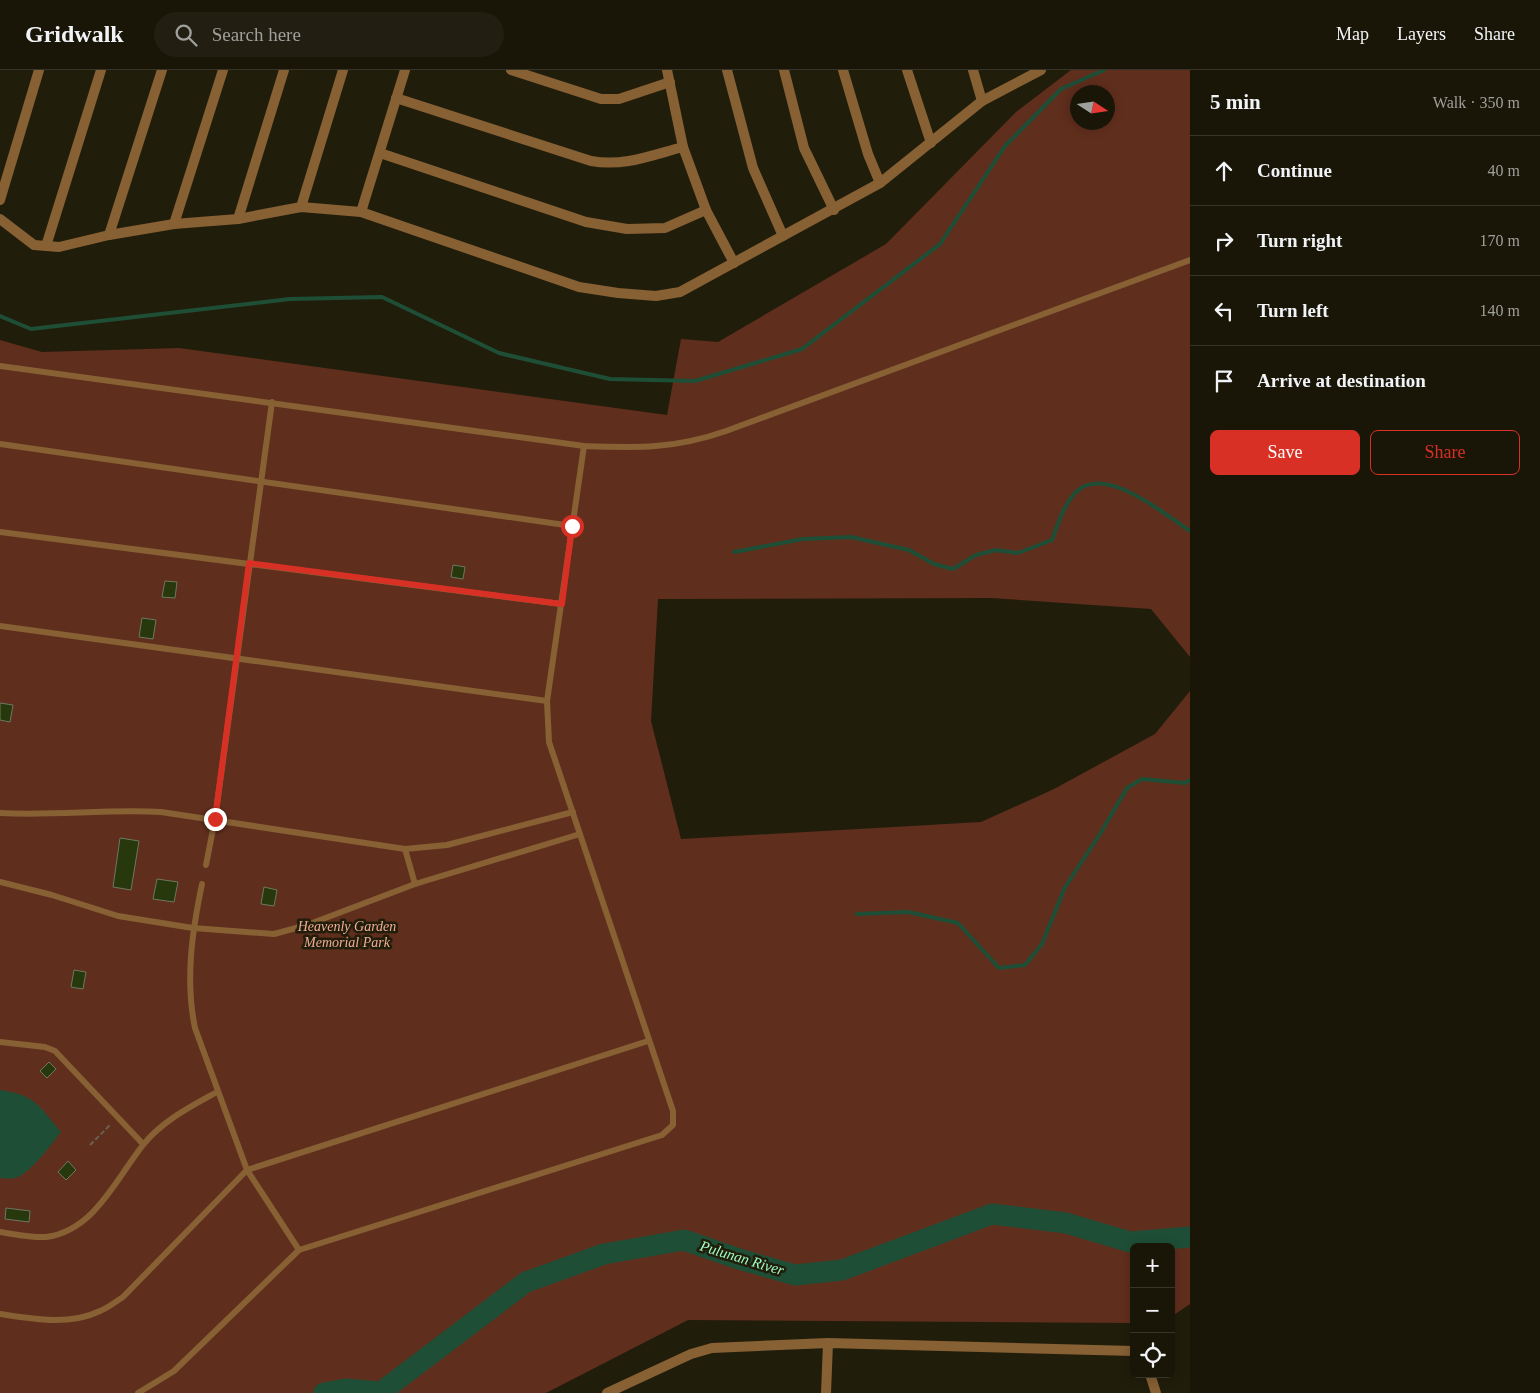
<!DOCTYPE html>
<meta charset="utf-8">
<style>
:root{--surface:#191608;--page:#221f12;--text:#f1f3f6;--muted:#9f9f9c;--line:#373529;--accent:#d93025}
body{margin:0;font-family:"Times New Roman",serif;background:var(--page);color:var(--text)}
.controls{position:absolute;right:15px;bottom:15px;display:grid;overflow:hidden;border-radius:8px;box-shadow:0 2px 12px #0003}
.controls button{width:45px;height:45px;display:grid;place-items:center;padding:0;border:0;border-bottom:1px solid var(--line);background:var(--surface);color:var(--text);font:25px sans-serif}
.compass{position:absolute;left:1070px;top:15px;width:45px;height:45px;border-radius:50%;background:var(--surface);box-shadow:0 2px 12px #0003;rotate:102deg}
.stop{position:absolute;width:15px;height:15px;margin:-11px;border:4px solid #d93025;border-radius:50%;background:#fff}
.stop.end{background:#d93025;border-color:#fff;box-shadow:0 1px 5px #0008}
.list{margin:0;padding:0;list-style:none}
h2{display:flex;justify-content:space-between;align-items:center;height:65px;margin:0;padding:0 20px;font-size:21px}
h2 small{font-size:16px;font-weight:400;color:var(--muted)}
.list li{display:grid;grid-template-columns:32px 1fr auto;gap:15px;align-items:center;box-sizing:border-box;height:70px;padding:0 20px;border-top:1px solid var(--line)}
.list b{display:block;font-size:19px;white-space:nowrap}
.list em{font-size:16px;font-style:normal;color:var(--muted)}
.actions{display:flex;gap:10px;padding:15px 20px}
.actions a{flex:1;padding:11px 0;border:1px solid var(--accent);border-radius:8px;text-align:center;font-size:18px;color:var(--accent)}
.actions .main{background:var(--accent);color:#fff}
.icon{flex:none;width:28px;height:28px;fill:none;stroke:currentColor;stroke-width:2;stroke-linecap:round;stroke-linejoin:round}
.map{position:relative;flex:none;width:1190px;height:1323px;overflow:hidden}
header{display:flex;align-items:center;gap:30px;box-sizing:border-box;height:70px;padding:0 25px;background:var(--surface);border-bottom:1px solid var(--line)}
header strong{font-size:24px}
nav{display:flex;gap:28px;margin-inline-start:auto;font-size:18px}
.search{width:350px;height:45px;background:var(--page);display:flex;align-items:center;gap:12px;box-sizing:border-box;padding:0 18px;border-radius:28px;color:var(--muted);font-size:19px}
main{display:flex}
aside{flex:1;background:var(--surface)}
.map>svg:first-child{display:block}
</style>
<header>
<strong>Gridwalk</strong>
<div class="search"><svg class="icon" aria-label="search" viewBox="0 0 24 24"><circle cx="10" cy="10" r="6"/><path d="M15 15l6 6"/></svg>Search here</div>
<nav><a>Map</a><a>Layers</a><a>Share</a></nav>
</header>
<main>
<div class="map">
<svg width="1190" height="1323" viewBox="0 0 1190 1323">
<rect width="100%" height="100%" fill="#211d0b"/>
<!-- green -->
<path fill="#602e1d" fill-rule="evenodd" d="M1071,0H1190V587L1151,539L991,528L658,529L651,651L681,769L981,752L1054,719L1155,664L1190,621V1234L1171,1247V1177H1134V1253L688,1250L546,1323H0V270L42,282L179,278L667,345L681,269L718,272L886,174L1016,42ZM1078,22H1108V52H1078Z"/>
<!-- water -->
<path fill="#1e4f36" d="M0,1020C36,1025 39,1036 61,1062C51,1075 34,1098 20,1106C13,1110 7,1108 0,1108Z"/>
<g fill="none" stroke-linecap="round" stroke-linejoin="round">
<!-- stream -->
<g stroke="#1e4f36" stroke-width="4">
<path d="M0,246L31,259L290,229L382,227L499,283L610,309L695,311L802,279L940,174L1005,76L1061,19L1104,0"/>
<path d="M734,482L803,469L851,467L909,480L934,494L953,499L976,485L996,480L1018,483L1052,470C1058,454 1063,436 1075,423C1104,392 1165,445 1190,461"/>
<path d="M857,844L908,842L958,853L999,898L1025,895L1042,874L1065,817L1100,764L1127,718L1142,709L1185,713L1190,710"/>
</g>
<!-- river -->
<path stroke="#1e4f36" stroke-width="21" d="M324,1323L345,1319L381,1322L526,1212L604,1184L684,1170L739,1189L795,1205L842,1200L992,1144L1066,1153L1130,1172L1190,1167"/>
</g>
<!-- building -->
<g fill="#27380c" stroke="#6d7763">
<path d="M453,495L465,497L463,509L451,507Z"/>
<path d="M165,511L177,512L175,528L162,527Z"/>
<path d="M142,548L156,550L153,569L139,567Z"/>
<path d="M0,633L13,635L10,652L0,650Z"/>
<path d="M120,768L139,771L131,820L113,817Z"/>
<path d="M157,809L178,812L174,832L153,829Z"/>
<path d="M264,817L277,820L274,836L261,834Z"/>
<path d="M74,900L86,902L83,919L71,917Z"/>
<path d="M49,992L56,999L47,1008L40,1001Z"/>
<path d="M68,1091L76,1100L66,1110L58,1102Z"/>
<path d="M6,1138L30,1141L29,1152L5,1149Z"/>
</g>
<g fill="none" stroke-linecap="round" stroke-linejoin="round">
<!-- path -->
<path stroke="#676353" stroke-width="2" stroke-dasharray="5 2.5" stroke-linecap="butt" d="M90,1075L111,1054"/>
<!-- service -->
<g stroke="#876034" stroke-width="6">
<path d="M0,296L584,376C637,378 675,379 726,361L1190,190"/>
<path d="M0,374L572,456"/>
<path d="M0,462L561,534"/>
<path d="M0,556L547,631"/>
<path d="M0,743C54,746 107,739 161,742L405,779L447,775L573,742"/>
<path d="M405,779L415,814"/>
<path d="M206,795L215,749L272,332"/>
<path d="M0,812L52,825L118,846L193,858L274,864L307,855L415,814L580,764"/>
<path d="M202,814C192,862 185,910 195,958L247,1100L299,1180"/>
<path d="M0,972L45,977L55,981L143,1074"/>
<path d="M0,1162C14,1164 31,1168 46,1167C94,1161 116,1109 143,1075C162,1051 190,1037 217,1022"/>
<path d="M0,1244C32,1249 69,1256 100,1241C108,1238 115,1232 123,1227L247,1100L648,971"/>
<path d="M138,1323L174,1301L299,1180L662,1065L673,1055V1041L549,672L547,631L584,376"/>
</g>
<!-- minor -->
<g stroke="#876034" stroke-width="10">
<path d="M511,0L601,29H619L670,12"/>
<path d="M667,0L683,77L706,140L734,193"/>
<path d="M727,0L753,98L783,166"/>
<path d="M784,0L804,78L834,140"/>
<path d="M843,0L868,84L880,113"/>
<path d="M907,0L931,73"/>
<path d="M973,0L982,31"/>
<path d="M396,28L591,91C624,97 652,85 683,77"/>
<path d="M380,83L586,152L627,159L665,158L706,140"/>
<path d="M0,130L39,0"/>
<path d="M301,137L343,0"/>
<path d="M361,142L405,0"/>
<path d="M0,149L34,175L59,177L109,165L174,154L238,149L301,137L361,142L579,217L618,223L656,226L680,222L880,113L982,31L1041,0"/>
<path d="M238,149L284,0"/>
<path d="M174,154L223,0"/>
<path d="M109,165L162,0"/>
<path d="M46,176L101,0"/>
<path d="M1150,1304L1156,1323"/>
<path d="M607,1323L691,1284L712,1278L828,1273L1134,1281"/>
<path d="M826,1323L828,1273"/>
</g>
</g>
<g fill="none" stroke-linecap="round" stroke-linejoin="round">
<!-- route -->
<path stroke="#d93025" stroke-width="6" d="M215,749L249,493L562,534L572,456"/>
</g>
<g text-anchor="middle" stroke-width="5" stroke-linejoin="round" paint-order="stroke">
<!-- park labels -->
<g font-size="14" font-style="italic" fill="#f2ad97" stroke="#211d0b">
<text x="347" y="861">Heavenly Garden<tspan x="347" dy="16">Memorial Park</tspan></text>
</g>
<!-- water labels -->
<g font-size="15" font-style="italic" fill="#9efcc6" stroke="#211d0b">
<text transform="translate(742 1188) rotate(17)" y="5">Pulunan River</text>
</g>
</g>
</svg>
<div class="controls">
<button>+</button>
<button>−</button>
<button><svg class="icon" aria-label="locate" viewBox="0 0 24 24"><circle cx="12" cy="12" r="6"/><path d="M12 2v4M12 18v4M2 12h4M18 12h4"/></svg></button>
</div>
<svg class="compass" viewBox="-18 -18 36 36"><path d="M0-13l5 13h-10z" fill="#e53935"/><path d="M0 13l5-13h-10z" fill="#9f9f9c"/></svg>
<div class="stop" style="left:572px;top:456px"></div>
<div class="stop end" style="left:215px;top:749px"></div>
</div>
<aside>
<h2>5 min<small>Walk · 350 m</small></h2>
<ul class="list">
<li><svg class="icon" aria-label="ahead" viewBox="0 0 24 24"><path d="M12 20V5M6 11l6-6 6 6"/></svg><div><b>Continue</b></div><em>40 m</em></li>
<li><svg class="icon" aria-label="right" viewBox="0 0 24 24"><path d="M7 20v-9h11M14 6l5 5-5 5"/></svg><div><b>Turn right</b></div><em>170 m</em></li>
<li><svg class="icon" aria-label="left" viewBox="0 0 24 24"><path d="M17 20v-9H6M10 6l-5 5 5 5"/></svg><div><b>Turn left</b></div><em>140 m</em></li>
<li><svg class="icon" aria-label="arrive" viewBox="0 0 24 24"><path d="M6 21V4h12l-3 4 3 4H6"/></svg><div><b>Arrive at destination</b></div></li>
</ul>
<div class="actions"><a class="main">Save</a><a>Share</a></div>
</aside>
</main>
